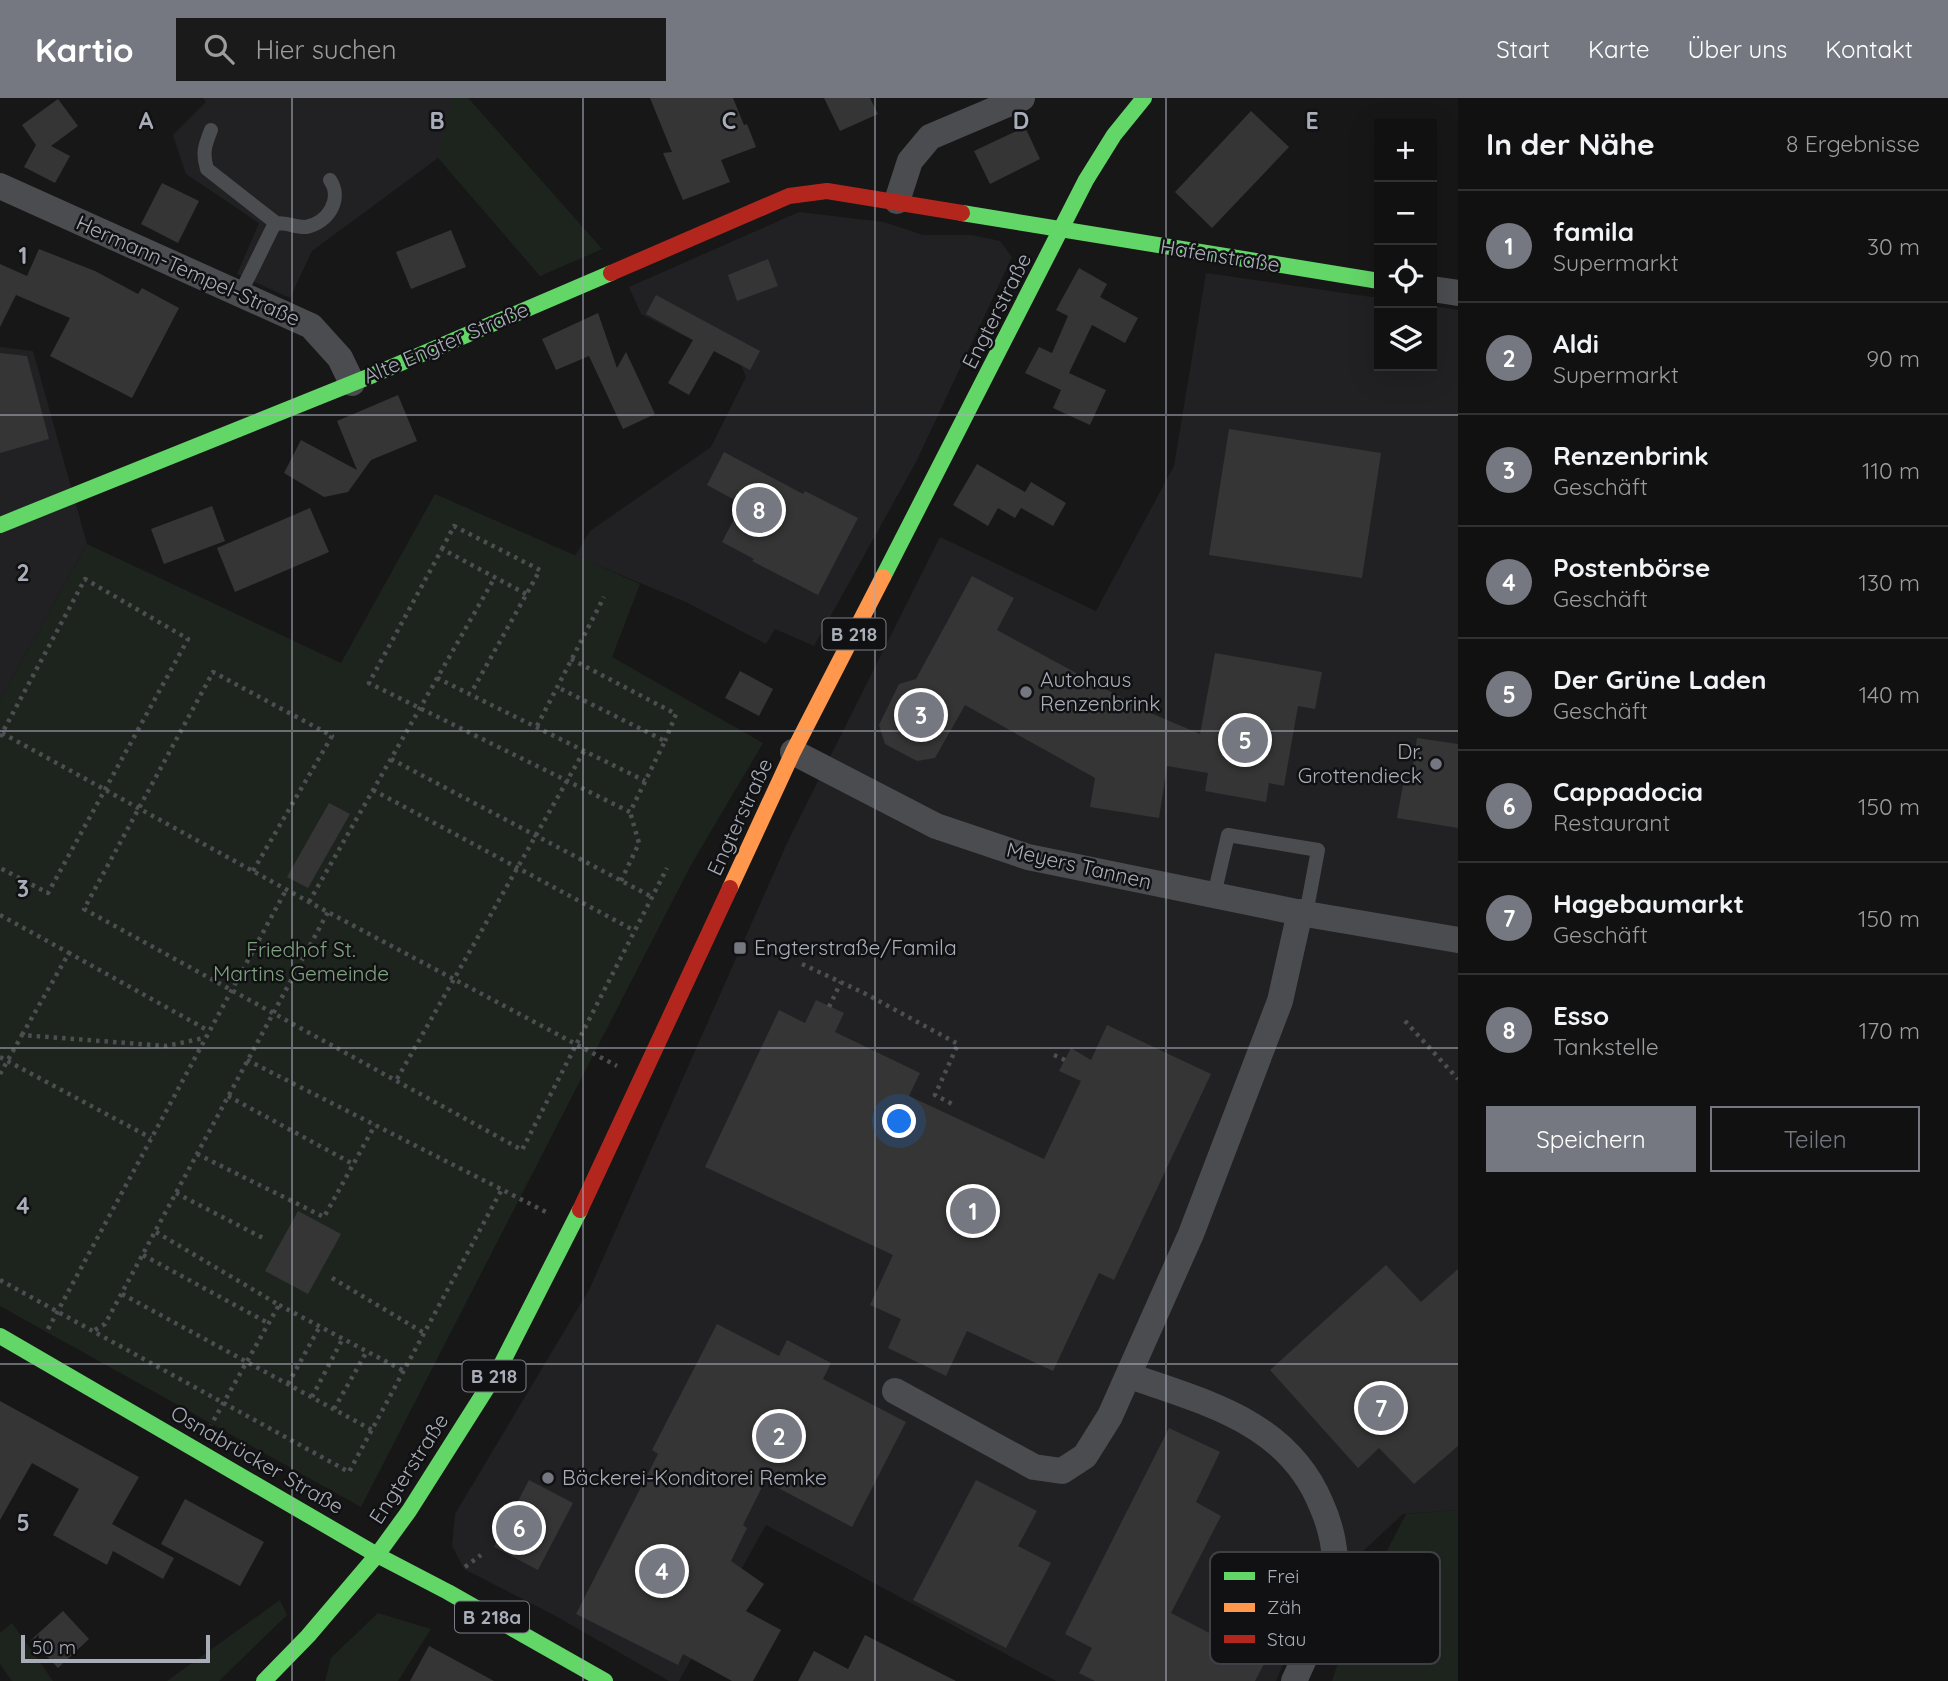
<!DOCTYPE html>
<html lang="de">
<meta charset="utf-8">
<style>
:root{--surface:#111;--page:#1a1a1a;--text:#f1f3f6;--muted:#9c9d9f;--line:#303131;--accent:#757880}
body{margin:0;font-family:Quicksand,sans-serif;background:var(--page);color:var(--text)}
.controls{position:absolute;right:21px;top:21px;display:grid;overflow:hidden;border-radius:0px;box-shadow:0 7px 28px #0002}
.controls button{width:63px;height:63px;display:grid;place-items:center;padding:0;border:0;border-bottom:2px solid var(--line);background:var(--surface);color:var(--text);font:35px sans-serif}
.scale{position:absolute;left:21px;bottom:18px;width:189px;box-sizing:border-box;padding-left:7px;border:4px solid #a8adb8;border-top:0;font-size:19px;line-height:24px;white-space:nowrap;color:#a8adb8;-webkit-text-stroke:5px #111113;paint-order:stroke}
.you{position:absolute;left:900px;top:1024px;width:24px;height:24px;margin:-18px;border:5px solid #fff;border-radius:50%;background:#1a73e8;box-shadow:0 0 0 10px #1a73e833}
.badge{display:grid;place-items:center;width:46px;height:46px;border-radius:50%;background:var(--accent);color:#fff;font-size:23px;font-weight:700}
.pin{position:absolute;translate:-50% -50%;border:4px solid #fff;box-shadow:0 2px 7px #0006}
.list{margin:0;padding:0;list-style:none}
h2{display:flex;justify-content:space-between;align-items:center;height:91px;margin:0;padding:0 28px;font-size:30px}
h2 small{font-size:23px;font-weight:400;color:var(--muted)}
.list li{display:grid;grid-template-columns:46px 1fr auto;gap:21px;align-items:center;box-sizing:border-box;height:112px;padding:0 28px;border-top:2px solid var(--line)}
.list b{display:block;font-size:26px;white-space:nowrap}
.list p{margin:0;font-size:23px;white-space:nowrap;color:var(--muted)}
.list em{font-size:23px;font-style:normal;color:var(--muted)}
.actions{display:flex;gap:14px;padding:21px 28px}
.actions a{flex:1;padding:16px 0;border:2px solid var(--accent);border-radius:0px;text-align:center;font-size:24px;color:var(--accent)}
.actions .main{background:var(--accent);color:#fff}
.icon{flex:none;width:38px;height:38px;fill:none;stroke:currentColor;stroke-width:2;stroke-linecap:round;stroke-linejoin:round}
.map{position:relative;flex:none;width:1458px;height:1583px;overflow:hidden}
header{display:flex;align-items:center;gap:42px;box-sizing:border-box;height:98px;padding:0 35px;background:var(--accent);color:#fff}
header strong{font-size:33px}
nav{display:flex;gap:38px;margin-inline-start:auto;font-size:24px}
.search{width:490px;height:63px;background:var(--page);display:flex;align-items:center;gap:18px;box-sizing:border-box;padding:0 24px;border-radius:0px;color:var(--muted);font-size:26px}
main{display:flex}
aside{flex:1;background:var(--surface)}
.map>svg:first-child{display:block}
</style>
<header>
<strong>Kartio</strong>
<div class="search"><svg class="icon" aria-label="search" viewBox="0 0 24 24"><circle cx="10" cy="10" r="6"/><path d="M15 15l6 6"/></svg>Hier suchen</div>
<nav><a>Start</a><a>Karte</a><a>Über uns</a><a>Kontakt</a></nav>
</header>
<main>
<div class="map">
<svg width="1458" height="1583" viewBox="0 0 1458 1583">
<rect width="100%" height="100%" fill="#171717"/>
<!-- built -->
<g fill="#212123">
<path d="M203,0H468L602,151L540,178L438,60L312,153L290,200L237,176L259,125L186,76L173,37L206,4Z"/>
<path d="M799,114L884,124L923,137H972L1000,143L1012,159L916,364L814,548L775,531L766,546L686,504L575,458L590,433L711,349L746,279L741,267L641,216L629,189Z"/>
<path d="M1206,175L1379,200V268H1432V208L1458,212V1412L1403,1416L1361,1455L1322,1459L1311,1502L1276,1583H1056L766,1427L679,1583H669L552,1516L464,1471L452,1448L455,1416L590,1190L788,743L940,439L1096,513L1174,368Z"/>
<path d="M0,249L33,253L87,446L0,602Z"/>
</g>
<!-- green -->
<g fill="#1d241e">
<path d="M453,0H468L602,151L540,178L438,59Z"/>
<path d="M435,396L640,486L612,559L763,645L691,767L361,1409L0,1208V602L87,446L341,565Z"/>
<path d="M1458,1412V1583H1332L1354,1517L1406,1416Z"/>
<path d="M280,1502L287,1517L219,1583H167Z"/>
<path d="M378,1515L431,1531L398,1583H325L331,1560Z"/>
<path d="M12,1525L53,1583H12L0,1566V1535Z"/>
</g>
<!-- building -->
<g fill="#353536">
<path d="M650,0H733L744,27L747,26L756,49L721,62L730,84L683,102L663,55L672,54Z"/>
<path d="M824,0H870L878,16L840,33Z"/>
<path d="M58,1L78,28L51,48L70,58L55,85L24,69L36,47L22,27Z"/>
<path d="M1251,13L1289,49L1212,130L1175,94Z"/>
<path d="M1025,29L1040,61L990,86L974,53Z"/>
<path d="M162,85L199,103L178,145L141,126Z"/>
<path d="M451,132L466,169L411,191L396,154Z"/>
<path d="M39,151L95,173L138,196L142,190L179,210L132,300L50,258L70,220L16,197L0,229V166L27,178Z"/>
<path d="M768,161L778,188L737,203L728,177Z"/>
<path d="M1079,170L1107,186L1100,199L1138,220L1125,245L1092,227L1069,275L1106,292L1090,327L1053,310L1061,292L1025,275L1039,249L1052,255L1068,218L1056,212Z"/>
<path d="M656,197L760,253L750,272L714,253L689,297L668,285L693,242L646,216Z"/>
<path d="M598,215L617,270L626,254L655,316L623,331L589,258L556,272L542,241Z"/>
<path d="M0,255L27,258L49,341L0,355Z"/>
<path d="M398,297L417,343L371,362L348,394L324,399L284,375L301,342L357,372L337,323Z"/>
<path d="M1229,331L1381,355L1362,480L1209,457Z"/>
<path d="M724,354L803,396L805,393L858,420L818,497L752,463L754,461L722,444L742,406L707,387Z"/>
<path d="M977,366L1025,394L1031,384L1066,405L1053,428L1021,410L1015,420L998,410L988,428L953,407Z"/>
<path d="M212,408L225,443L164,466L151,431Z"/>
<path d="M310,410L329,454L235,494L217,450Z"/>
<path d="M972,478L1014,500L997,532L1146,613L1200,636L1215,555L1322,574L1315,611L1298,608L1284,688L1269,685L1266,704L1205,693L1208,675L1167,668L1159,720L1090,709L1095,680L965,607L935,660L917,663L885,646L879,627L899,586L916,581Z"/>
<path d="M740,573L773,591L759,618L725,600Z"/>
<path d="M1417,640L1458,646V730L1397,720L1403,687L1410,688Z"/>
<path d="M329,705L350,716L308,790L287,779Z"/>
<path d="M816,902L844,915L835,934L920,975L909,998L1044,1061L1081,983L1059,973L1071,950L1091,962L1107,927L1211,976L1114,1182L1099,1175L1053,1273L967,1233L946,1278L888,1250L901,1221L870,1207L893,1157L705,1069L779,912L805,925Z"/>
<path d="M298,1113L341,1136L308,1196L265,1173Z"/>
<path d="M1386,1167L1421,1204L1458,1171V1348L1414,1386L1379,1350L1358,1370L1270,1272Z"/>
<path d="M717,1226L779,1258L787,1242L831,1265L823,1281L906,1324L852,1429L765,1383L743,1427L747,1430L731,1463L764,1486L746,1513L781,1532L753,1583H732L683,1556L678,1567L576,1516L658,1356L652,1352Z"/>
<path d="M0,1303L139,1379L112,1426L174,1460L163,1481L113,1453L107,1467L53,1437L79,1391L32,1365L0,1422Z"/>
<path d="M1169,1330L1220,1354L1196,1404L1221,1418L1171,1515L1265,1564L1255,1583H1095L1079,1575L1092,1550L1065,1536Z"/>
<path d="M529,1382L573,1405L538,1472L494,1449Z"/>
<path d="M976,1382L1037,1413L1018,1448L1051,1465L1006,1550L913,1502Z"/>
<path d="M185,1401L264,1444L240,1488L161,1446Z"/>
<path d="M63,1513L89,1541L58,1570L31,1542Z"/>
<path d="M865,1537L956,1583H798L814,1553L848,1571Z"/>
<path d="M429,1548L494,1583H410Z"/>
</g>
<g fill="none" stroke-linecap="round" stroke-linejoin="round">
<!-- path -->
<g stroke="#4d4e52" stroke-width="4.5" stroke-dasharray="3.5 5" stroke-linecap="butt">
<path d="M442,451L454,428L540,472L471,595"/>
<path d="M526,496L442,451L369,585L630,714L665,643L557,589"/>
<path d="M571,561L676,616L665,643"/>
<path d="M437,580L645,683"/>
<path d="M537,628L604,499"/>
<path d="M2,635L309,804L617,968"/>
<path d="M0,639L85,481L188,541L48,795L0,770"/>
<path d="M391,661L652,799"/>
<path d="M373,692L635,833"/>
<path d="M253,773L332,638L213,574L84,811L522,1052L667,770"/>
<path d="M621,783L639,745L630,714"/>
<path d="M309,804L495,479"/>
<path d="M0,817L69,855"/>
<path d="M802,866L864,895L958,946L935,997L956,1008"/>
<path d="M829,909L841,884"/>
<path d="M1405,923L1458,981"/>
<path d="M22,937L69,855L209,933"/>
<path d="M1054,957L1065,962"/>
<path d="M0,959L151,1040"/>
<path d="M247,962L546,1114"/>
<path d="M0,976L22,937L166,948L204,940"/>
<path d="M397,981L584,653"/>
<path d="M228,998L353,1066"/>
<path d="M197,1056L324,1119L375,1027"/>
<path d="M176,1095L263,1140"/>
<path d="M156,1134L279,1207L211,1327"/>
<path d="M143,1157L268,1225"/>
<path d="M332,1180L424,1235"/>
<path d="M0,1182L349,1374L502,1091"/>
<path d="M122,1196L372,1332"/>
<path d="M279,1207L404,1273"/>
<path d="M48,1231L286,792"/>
<path d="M95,1232L105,1226L328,814"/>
<path d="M288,1286L320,1228"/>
<path d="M312,1299L343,1240"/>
<path d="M334,1311L367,1253"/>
<path d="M465,1469L481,1457"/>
</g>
<!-- lane -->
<g stroke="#4b4c50" stroke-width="14">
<path d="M211,32C205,47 202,55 207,71L276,125"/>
<path d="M240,196L274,127C283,122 295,130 306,129C328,125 343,101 330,82"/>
<path d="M1214,797L1228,737L1318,752L1306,816"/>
</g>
<!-- street -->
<g stroke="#4b4c50" stroke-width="26">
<path d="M0,88L311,228L340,260L352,285"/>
<path d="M897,103L910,63L930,39L1022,0"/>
<path d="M1432,191L1458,195"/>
<path d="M793,654L936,728L1028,759L1306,816L1458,842"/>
<path d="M1130,1278C1207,1305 1287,1324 1321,1406C1331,1428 1337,1455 1335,1479C1334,1486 1331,1493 1329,1499C1319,1528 1307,1555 1294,1583"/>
<path d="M895,1293L1034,1369L1062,1373L1085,1358L1110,1318L1191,1136L1280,903L1300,814"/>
</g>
<!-- fast -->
<g stroke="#63d668" stroke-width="16">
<path d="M962,115L1379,183"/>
<path d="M0,427L373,277L611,175"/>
<path d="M883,479L1086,82L1114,37L1144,0"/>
<path d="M580,1112L499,1271L409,1413L377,1457L448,1494L605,1583"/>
<path d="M0,1238L377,1457"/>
<path d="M264,1583L308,1538L377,1457"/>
</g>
<!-- slow -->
<path stroke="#ff974d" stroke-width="16" d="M730,790L793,654L883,479"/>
<!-- jam -->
<g stroke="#b3261e" stroke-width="16">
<path d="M611,175L789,98L827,93L962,115"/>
<path d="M580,1112L730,790"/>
</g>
</g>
<!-- grid -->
<path fill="none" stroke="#a8adb8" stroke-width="2" stroke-opacity="0.55" d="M292,0V1583M583,0V1583M875,0V1583M1166,0V1583M0,317H1458M0,633H1458M0,950H1458M0,1266H1458"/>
<!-- markers -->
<g fill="#757880" stroke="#111113" stroke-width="2.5">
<circle cx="1026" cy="594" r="7"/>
<circle cx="1436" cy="666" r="7"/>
<rect x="733" y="843" width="14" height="14" rx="3.5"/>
<circle cx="548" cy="1380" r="7"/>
</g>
<g text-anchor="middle" stroke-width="5" stroke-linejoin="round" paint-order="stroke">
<!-- shield labels -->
<g fill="#111113" stroke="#7b7e86" stroke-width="2">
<rect x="822.5" y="520.5" width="63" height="31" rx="5"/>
<rect x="462.5" y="1262.5" width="63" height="31" rx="5"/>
<rect x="455" y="1503.5" width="74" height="31" rx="5"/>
</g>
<g font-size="19" font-weight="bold" fill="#a8adb8">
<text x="854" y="543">B 218</text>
<text x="494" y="1285">B 218</text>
<text x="492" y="1526">B 218a</text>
</g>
<!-- street labels -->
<g font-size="21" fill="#a8adb8" stroke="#111113">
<text transform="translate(1220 158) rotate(9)" y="7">Hafenstraße</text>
<text transform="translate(188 173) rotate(24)" y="7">Hermann-Tempel-Straße</text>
<text transform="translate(997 213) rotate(-63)" y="7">Engterstraße</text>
<text transform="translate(446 245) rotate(-23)" y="7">Alte Engter Straße</text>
<text transform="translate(740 719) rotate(-65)" y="7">Engterstraße</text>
<text transform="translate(1079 768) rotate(13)" y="7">Meyers Tannen</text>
<text transform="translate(257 1362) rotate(30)" y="7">Osnabrücker Straße</text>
<text transform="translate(409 1371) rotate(-57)" y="7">Engterstraße</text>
</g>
<!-- poi labels -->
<g font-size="21" fill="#a8adb8" stroke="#111113" text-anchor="start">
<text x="1040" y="589">Autohaus<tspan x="1040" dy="24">Renzenbrink</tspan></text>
<text x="1422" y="661" text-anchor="end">Dr.<tspan x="1422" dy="24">Grottendieck</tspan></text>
<text x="754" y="857">Engterstraße/Famila</text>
<text x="562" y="1387">Bäckerei-Konditorei Remke</text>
</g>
<!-- park labels -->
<g font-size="21" fill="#7fa381" stroke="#111113">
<text x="301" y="859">Friedhof St.<tspan x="301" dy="24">Martins Gemeinde</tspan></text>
</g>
</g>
<!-- legend -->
<rect x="1210" y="1454" width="230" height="112" rx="10" fill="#111113" stroke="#3e4045" stroke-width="2"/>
<rect x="1224" y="1474" width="31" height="8" fill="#63d668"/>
<rect x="1224" y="1505" width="31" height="9" fill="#ff974d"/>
<rect x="1224" y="1537" width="31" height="8" fill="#b3261e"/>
<g font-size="19" fill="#a8adb8">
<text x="1267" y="1485">Frei</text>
<text x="1267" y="1516">Zäh</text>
<text x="1267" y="1548">Stau</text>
</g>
<g font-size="23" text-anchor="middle" font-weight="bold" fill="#a8adb8" stroke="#111113" stroke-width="5" stroke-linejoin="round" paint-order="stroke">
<text x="146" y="31">A</text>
<text x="437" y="31">B</text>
<text x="729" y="31">C</text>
<text x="1021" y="31">D</text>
<text x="1312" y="31">E</text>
<text x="23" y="166">1</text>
<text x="23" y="483">2</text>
<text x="23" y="799">3</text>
<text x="23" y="1116">4</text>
<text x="23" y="1433">5</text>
</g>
</svg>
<div class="controls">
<button>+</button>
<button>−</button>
<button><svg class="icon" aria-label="locate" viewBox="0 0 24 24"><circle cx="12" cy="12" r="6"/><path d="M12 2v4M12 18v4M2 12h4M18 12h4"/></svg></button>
<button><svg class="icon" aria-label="layers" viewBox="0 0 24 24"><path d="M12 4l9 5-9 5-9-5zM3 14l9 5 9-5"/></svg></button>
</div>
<div class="scale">50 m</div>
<div class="you"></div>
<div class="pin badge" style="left:973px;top:1113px">1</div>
<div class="pin badge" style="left:779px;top:1338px">2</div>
<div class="pin badge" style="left:921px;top:617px">3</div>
<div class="pin badge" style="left:662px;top:1473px">4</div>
<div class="pin badge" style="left:1245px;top:642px">5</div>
<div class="pin badge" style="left:519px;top:1430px">6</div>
<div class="pin badge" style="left:1381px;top:1310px">7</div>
<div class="pin badge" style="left:759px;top:412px">8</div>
</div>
<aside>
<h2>In der Nähe<small>8 Ergebnisse</small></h2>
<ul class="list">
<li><span class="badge">1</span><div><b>famila</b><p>Supermarkt</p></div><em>30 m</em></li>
<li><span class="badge">2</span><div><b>Aldi</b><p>Supermarkt</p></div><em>90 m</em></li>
<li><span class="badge">3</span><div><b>Renzenbrink</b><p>Geschäft</p></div><em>110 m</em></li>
<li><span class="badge">4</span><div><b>Postenbörse</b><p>Geschäft</p></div><em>130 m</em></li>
<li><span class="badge">5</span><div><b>Der Grüne Laden</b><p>Geschäft</p></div><em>140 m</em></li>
<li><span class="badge">6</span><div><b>Cappadocia</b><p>Restaurant</p></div><em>150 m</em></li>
<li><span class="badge">7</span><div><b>Hagebaumarkt</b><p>Geschäft</p></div><em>150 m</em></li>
<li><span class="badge">8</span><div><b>Esso</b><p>Tankstelle</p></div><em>170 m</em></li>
</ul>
<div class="actions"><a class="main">Speichern</a><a>Teilen</a></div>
</aside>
</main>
